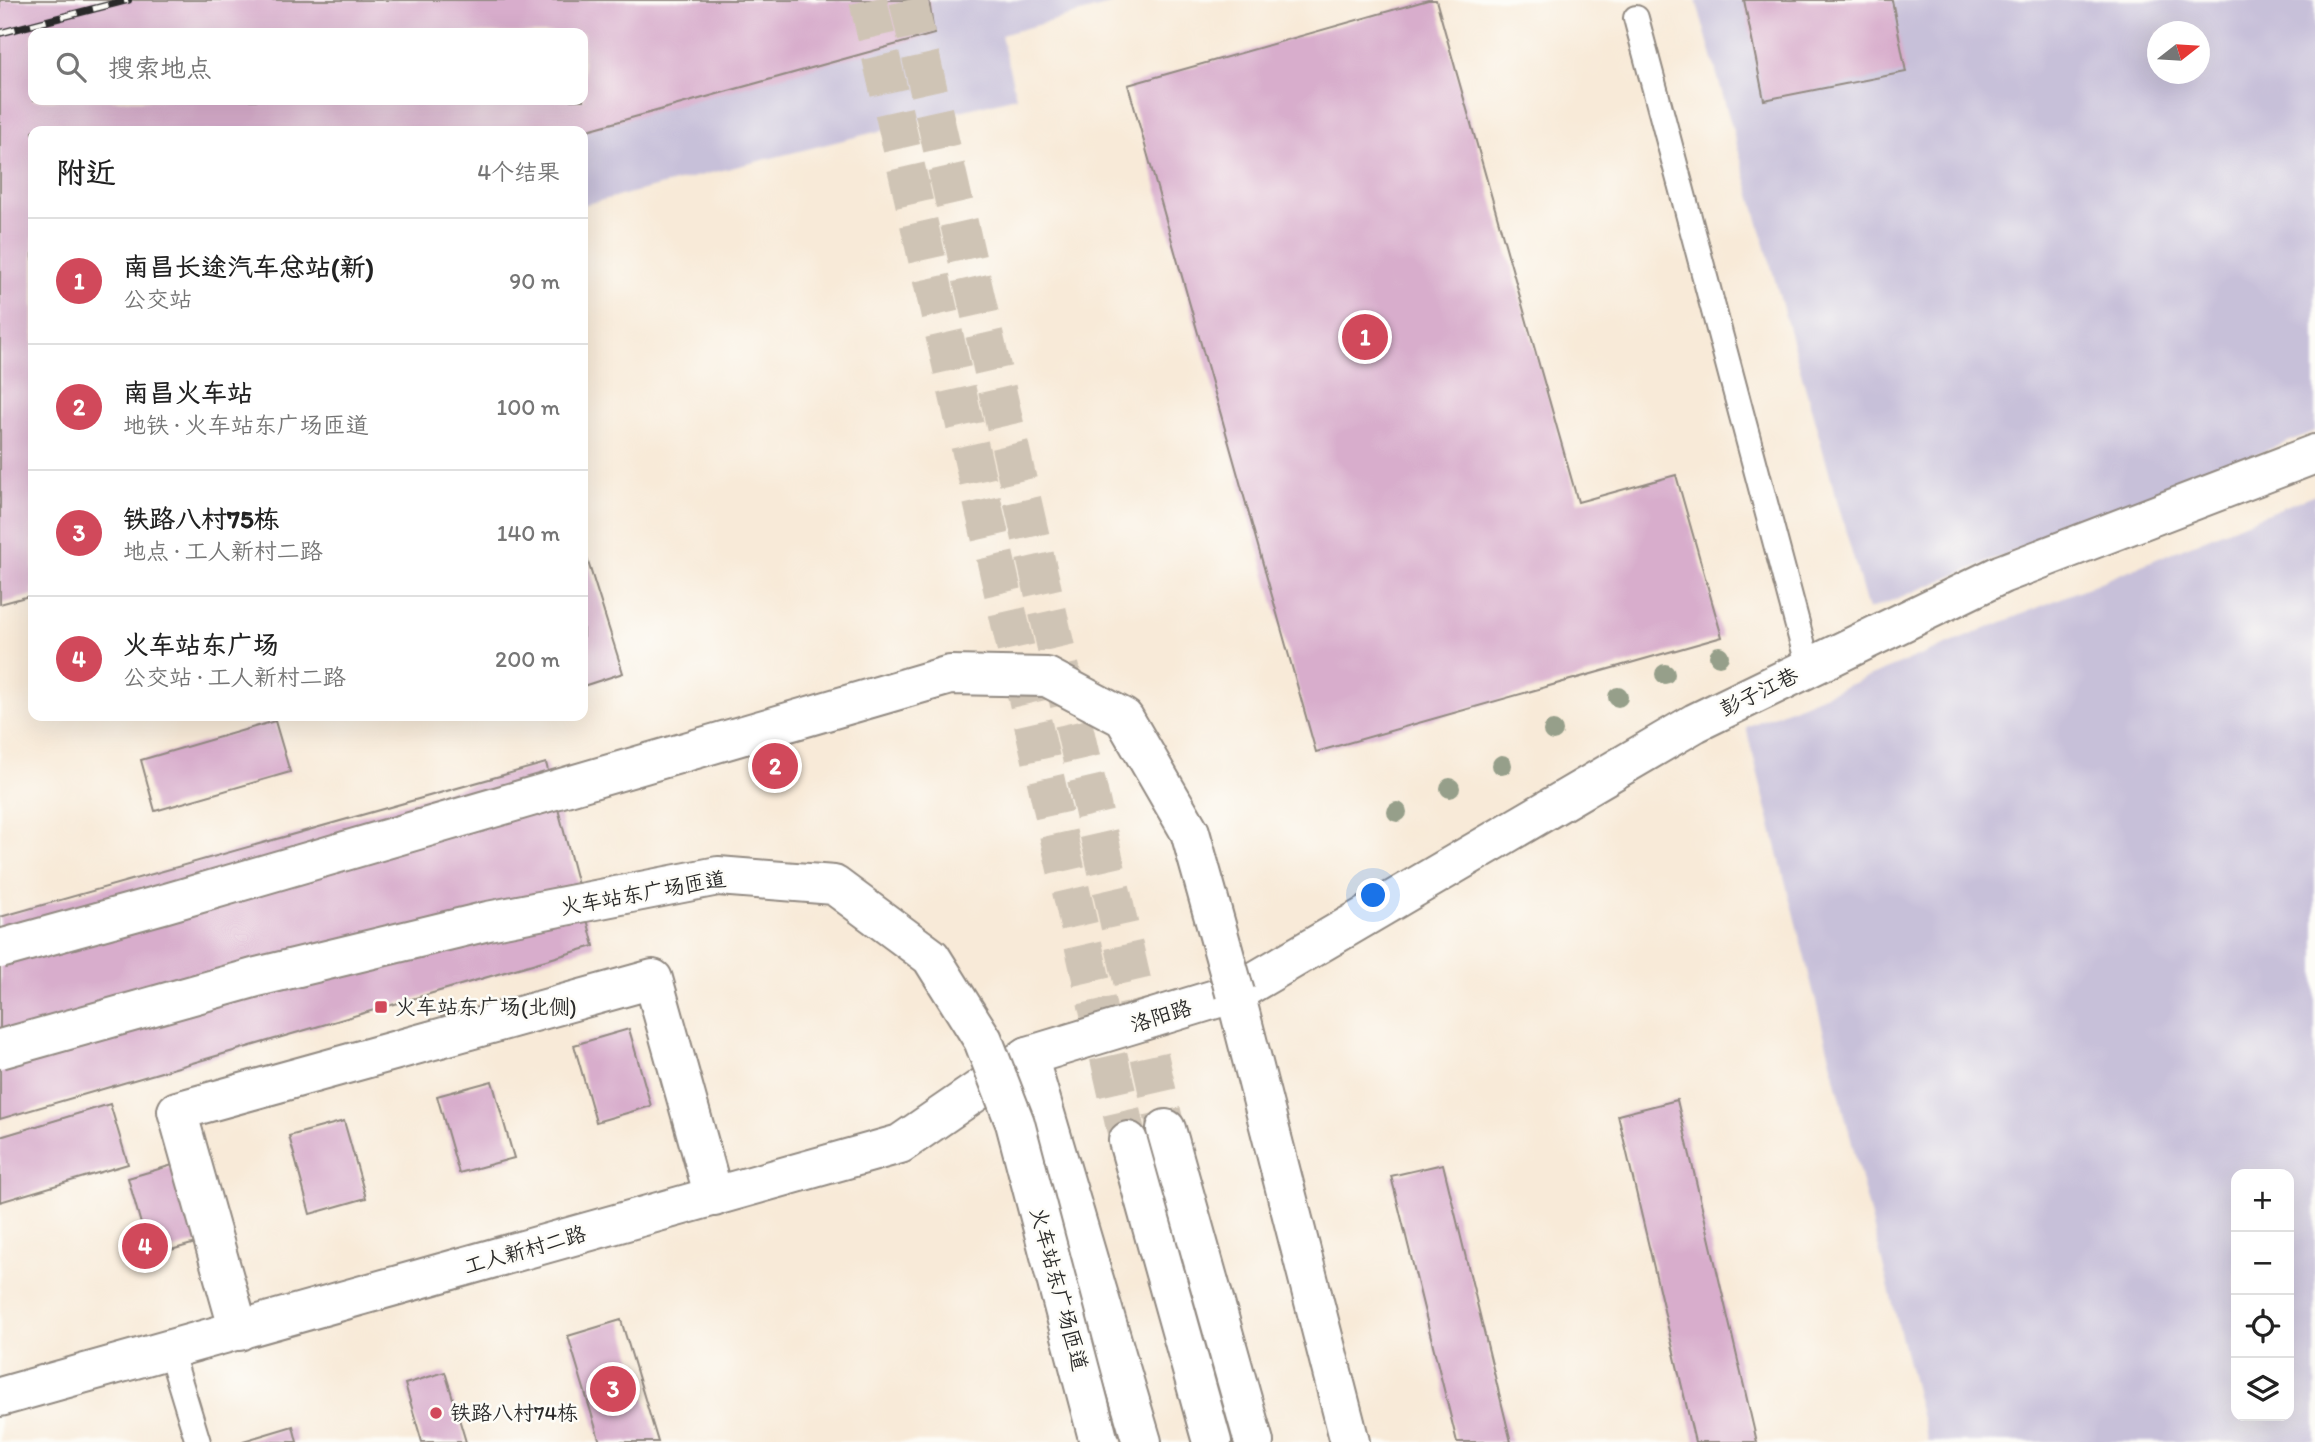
<!DOCTYPE html>
<html lang="zh">
<meta charset="utf-8">
<style>
:root{--surface:#fff;--page:#f6f6f6;--text:#222;--muted:#767676;--line:#e0e0e0;--accent:#d1495b}
body{margin:0;font-family:Itim,"LXGW WenKai TC",sans-serif;background:var(--page);color:var(--text)}
.controls{position:absolute;right:21px;bottom:21px;display:grid;overflow:hidden;border-radius:14px;box-shadow:0 7px 28px #0002}
.controls button{width:63px;height:63px;display:grid;place-items:center;padding:0;border:0;border-bottom:2px solid var(--line);background:var(--surface);color:var(--text);font:35px sans-serif}
.compass{position:absolute;left:2147px;top:21px;width:63px;height:63px;border-radius:50%;background:var(--surface);box-shadow:0 7px 28px #0002;rotate:73deg}
.you{position:absolute;left:1374px;top:896px;width:24px;height:24px;margin:-18px;border:5px solid #fff;border-radius:50%;background:#1a73e8;box-shadow:0 0 0 10px #1a73e833}
.badge{display:grid;place-items:center;width:46px;height:46px;border-radius:50%;background:var(--accent);color:#fff;font-size:23px;font-weight:700}
.pin{position:absolute;translate:-50% -50%;border:4px solid #fff;box-shadow:0 2px 7px #0006}
.list{margin:0;padding:0;list-style:none}
h2{display:flex;justify-content:space-between;align-items:center;height:91px;margin:0;padding:0 28px;font-size:30px}
h2 small{font-size:23px;font-weight:400;color:var(--muted)}
.list li{display:grid;grid-template-columns:46px 1fr auto;gap:21px;align-items:center;box-sizing:border-box;height:126px;padding:0 28px;border-top:2px solid var(--line)}
.list b{display:block;font-size:26px;white-space:nowrap}
.list p{margin:0;font-size:23px;white-space:nowrap;color:var(--muted)}
.list em{font-size:23px;font-style:normal;color:var(--muted)}
.icon{flex:none;width:38px;height:38px;fill:none;stroke:currentColor;stroke-width:2;stroke-linecap:round;stroke-linejoin:round}
.map{position:relative;flex:none;width:2315px;height:1442px;overflow:hidden}
.search{position:absolute;background:var(--surface);box-shadow:0 7px 28px #0002;left:28px;top:28px;width:560px;height:77px;display:flex;align-items:center;gap:18px;box-sizing:border-box;padding:0 24px;border-radius:14px;color:var(--muted);font-size:26px}
.panel{position:absolute;background:var(--surface);box-shadow:0 7px 28px #0002;left:28px;top:126px;width:560px;height:595px;border-radius:14px}
.map>svg:first-child{display:block}
</style>
<div class="map">
<svg width="2315" height="1442" viewBox="0 0 2315 1442">
<rect width="100%" height="100%" fill="#fdfcf7"/>
<filter id="ink" filterUnits="userSpaceOnUse"><feTurbulence type="fractalNoise" baseFrequency=".0143" numOctaves="2"/><feDisplacementMap in="SourceGraphic" scale="14" xChannelSelector="R" yChannelSelector="G"/><feConvolveMatrix kernelMatrix="1 2 1 2 8 2 1 2 1" color-interpolation-filters="sRGB"/></filter>
<filter id="wash" filterUnits="userSpaceOnUse"><feTurbulence type="fractalNoise" baseFrequency=".00686" numOctaves="4" result="noise"/><feDisplacementMap in="SourceGraphic" scale="28" xChannelSelector="R" yChannelSelector="G"/><feGaussianBlur stdDeviation="1.57" result="paint"/><feColorMatrix in="noise" values="0 0 0 0 0 0 0 0 0 0 0 0 0 0 0 0 0 1.4 0 .05"/><feComposite in="paint" operator="in"/></filter>
<g filter="url(#wash)">
<rect width="100%" height="100%" fill="#f8ead8"/>
<!-- industrial -->
<g fill="#c7c0d9" fill-rule="evenodd">
<path d="M0,0H1127L1001,35L1016,97L583,205V131H33V351L0,360ZM33,33H583V100H33Z"/>
<path d="M1696,0H2315V431L1868,610ZM2158,32H2200V74H2158Z"/>
<path d="M2315,494V1442H1928L1746,727ZM2236,1174H2289V1416H2236Z"/>
</g>
<g id="blocks">
<!-- building -->
<g fill="#d8adcc" fill-rule="evenodd">
<path d="M0,0H929L934,34L584,131H33V595L0,604ZM33,33H583V100H33Z"/>
<path d="M1428,0H1436L1578,502L1676,475L1722,637L1316,752L1128,85Z"/>
<path d="M1744,0H1892L1906,72L1764,100Z"/>
<path d="M583,546L623,673L583,686Z"/>
<path d="M275,721L290,772L155,811L141,760Z"/>
<path d="M546,763L594,946L0,1119V917Z"/>
<path d="M629,1029L651,1106L596,1122L574,1045Z"/>
<path d="M492,1081L514,1158L459,1173L437,1096Z"/>
<path d="M1677,1100L1757,1442H1695L1618,1115Z"/>
<path d="M110,1104L128,1164L0,1202V1137Z"/>
<path d="M344,1121L366,1198L310,1214L289,1136Z"/>
<path d="M183,1162L206,1240L150,1256L128,1178Z"/>
<path d="M1443,1164L1511,1442H1457L1391,1176Z"/>
<path d="M621,1320L658,1442H600L568,1336Z"/>
<path d="M445,1372L466,1442H422L405,1384Z"/>
<path d="M293,1426L297,1442H243V1441Z"/>
</g>
</g>
</g>
<g filter="url(#ink)">
<use href="#blocks" fill-opacity="0" stroke="#928a82" stroke-width="2"/>
<g fill="none" stroke-linecap="round" stroke-linejoin="round">
<!-- secondary-tunnel -->
<g stroke="#cfc4b5" stroke-width="38" stroke-dasharray="38 19" stroke-linecap="butt">
<path d="M868,0L1128,1141"/>
<path d="M908,0L1166,1129"/>
</g>
<!-- lane casing -->
<g stroke="#928a82" stroke-width="28">
<g id="lane">
<path d="M1636,18L1809,668"/>
<path d="M170,1350L198,1442"/>
</g>
</g>
<!-- street casing -->
<g stroke="#928a82" stroke-width="42">
<path id="street" d="M239,1331L177,1111L653,979L714,1197"/>
</g>
<!-- secondary casing -->
<g stroke="#928a82" stroke-width="42">
<g id="secondary">
<path d="M1235,993L1695,723L2002,574L2315,454"/>
<path d="M1166,1129L1254,1442"/>
<path d="M1128,1141L1212,1442"/>
<path d="M0,1397L900,1144L1028,1056"/>
<path d="M1142,1442L1028,1056L1235,993L1350,1442"/>
</g>
</g>
<!-- lane -->
<use href="#lane" stroke="#fff" stroke-width="24"/>
<!-- street -->
<use href="#street" stroke="#fff" stroke-width="38"/>
<!-- secondary -->
<use href="#secondary" stroke="#fff" stroke-width="38"/>
<!-- rail casing -->
<g stroke="#2b2b2b" stroke-width="8">
<path id="rail" d="M0,33L128,0"/>
</g>
<!-- rail -->
<use href="#rail" stroke="#fdfcf7" stroke-width="5" stroke-dasharray="16" stroke-linecap="butt"/>
<!-- highway-bridge casing -->
<g stroke="#928a82" stroke-width="42" stroke-linecap="butt">
<g id="highway-bridge">
<path d="M0,949L163,904L950,675L1047,677L1124,718L1190,832L1235,993"/>
<path d="M0,1049L257,977L488,921L718,876L834,885L931,957L983,1040L1015,1123L1099,1442"/>
</g>
</g>
<!-- highway-bridge -->
<use href="#highway-bridge" stroke="#fff" stroke-width="38"/>
</g>
<!-- trees -->
<g fill="#969f8a">
<circle cx="1719" cy="656" r="10"/>
<circle cx="1665" cy="674" r="10"/>
<circle cx="1618" cy="697" r="10"/>
<circle cx="1553" cy="731" r="10"/>
<circle cx="1502" cy="765" r="10"/>
<circle cx="1450" cy="788" r="10"/>
<circle cx="1397" cy="812" r="10"/>
</g>
</g>
<!-- markers -->
<g fill="#d1495b" stroke="#fdfcf7" stroke-width="2.5">
<rect x="374" y="1000" width="14" height="14" rx="3.5"/>
<circle cx="436" cy="1413" r="7"/>
</g>
<g text-anchor="middle" stroke-width="5" stroke-linejoin="round" paint-order="stroke">
<!-- street labels -->
<g font-size="21" fill="#2b2b2b" stroke="#fdfcf7">
<text transform="translate(1759 692) rotate(-26)" y="7">彭子江巷</text>
<text transform="translate(643 893) rotate(-10)" y="7">火车站东广场匝道</text>
<text transform="translate(1161 1016) rotate(-17)" y="7">洛阳路</text>
<text transform="translate(525 1250) rotate(-16)" y="7">工人新村二路</text>
<text transform="translate(1059 1289) rotate(75)" y="7">火车站东广场匝道</text>
</g>
<!-- poi labels -->
<g font-size="21" fill="#2b2b2b" stroke="#fdfcf7" text-anchor="start">
<text x="395" y="1014">火车站东广场(北侧)</text>
<text x="450" y="1420">铁路八村74栋</text>
</g>
</g>
</svg>
<div class="controls">
<button>+</button>
<button>−</button>
<button><svg class="icon" aria-label="locate" viewBox="0 0 24 24"><circle cx="12" cy="12" r="6"/><path d="M12 2v4M12 18v4M2 12h4M18 12h4"/></svg></button>
<button><svg class="icon" aria-label="layers" viewBox="0 0 24 24"><path d="M12 4l9 5-9 5-9-5zM3 14l9 5 9-5"/></svg></button>
</div>
<svg class="compass" viewBox="-18 -18 36 36"><path d="M0-13l5 13h-10z" fill="#e53935"/><path d="M0 13l5-13h-10z" fill="#767676"/></svg>
<div class="you"></div>
<div class="pin badge" style="left:1365px;top:337px">1</div>
<div class="pin badge" style="left:775px;top:766px">2</div>
<div class="pin badge" style="left:613px;top:1389px">3</div>
<div class="pin badge" style="left:145px;top:1246px">4</div>
<div class="search"><svg class="icon" aria-label="search" viewBox="0 0 24 24"><circle cx="10" cy="10" r="6"/><path d="M15 15l6 6"/></svg>搜索地点</div>
<section class="panel">
<h2>附近<small>4个结果</small></h2>
<ul class="list">
<li><span class="badge">1</span><div><b>南昌长途汽车总站(新)</b><p>公交站</p></div><em>90 m</em></li>
<li><span class="badge">2</span><div><b>南昌火车站</b><p>地铁 · 火车站东广场匝道</p></div><em>100 m</em></li>
<li><span class="badge">3</span><div><b>铁路八村75栋</b><p>地点 · 工人新村二路</p></div><em>140 m</em></li>
<li><span class="badge">4</span><div><b>火车站东广场</b><p>公交站 · 工人新村二路</p></div><em>200 m</em></li>
</ul>
</section>
</div>
